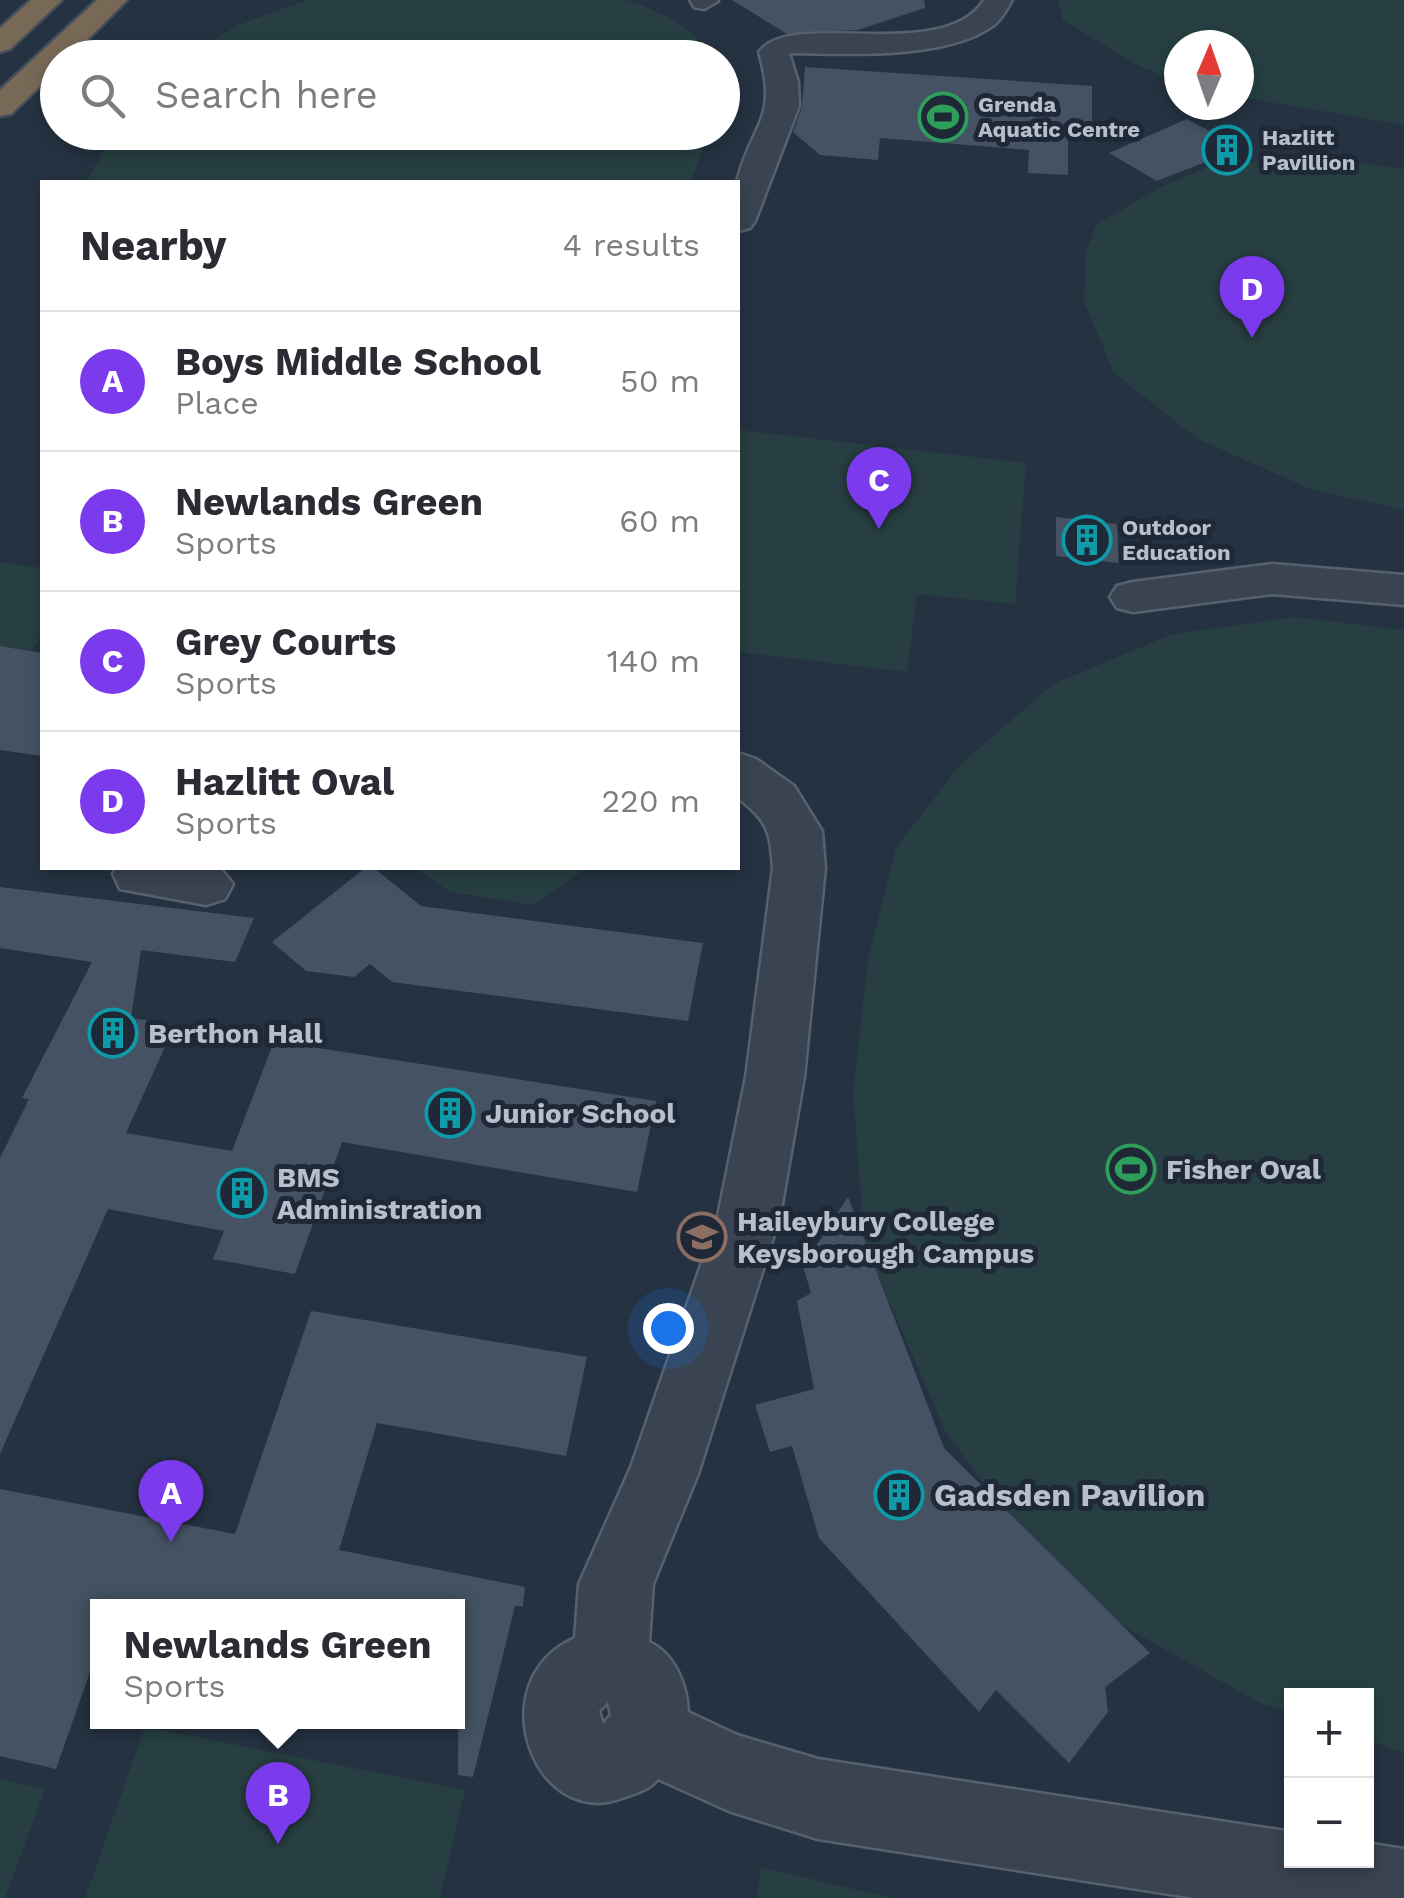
<!DOCTYPE html>
<meta charset="utf-8">
<style>
:root{--surface:#fff;--page:#f2f2f3;--text:#2b2b33;--muted:#7c7c81;--line:#e1e1e2;--accent:#7c3aed}
body{margin:0;font-family:"Work Sans",sans-serif;background:var(--page);color:var(--text)}
.controls{position:absolute;right:30px;bottom:30px;display:grid;overflow:hidden;border-radius:0px;box-shadow:0 5px 15px #0003}
.controls button{width:90px;height:90px;display:grid;place-items:center;padding:0;border:0;border-bottom:2px solid var(--line);background:var(--surface);color:var(--text);font:50px sans-serif}
.compass{position:absolute;left:1164px;top:30px;width:90px;height:90px;border-radius:50%;background:var(--surface);box-shadow:0 5px 15px #0003;rotate:2deg}
.you{position:absolute;left:668px;top:1328px;width:35px;height:35px;margin:-25px;border:8px solid #fff;border-radius:50%;background:#1a73e8;box-shadow:0 0 0 15px #1a73e833}
.badge{display:grid;place-items:center;width:65px;height:65px;border-radius:50%;background:var(--accent);color:#fff;font-size:32px;font-weight:700}
.pin{position:absolute;translate:-50% -82px;filter:drop-shadow(0 2px 5px #0008)}
.pin::after{content:'';position:absolute;top:52px;width:35px;height:30px;background:inherit;clip-path:polygon(0 0,100% 0,50% 100%)}
.popup{position:absolute;left:90px;top:1599px;width:375px;height:130px;box-sizing:border-box;display:grid;place-content:center;border-radius:0px;background:var(--surface);filter:drop-shadow(0 2px 8px #0005);font-size:32px;white-space:nowrap;color:var(--muted)}
.popup b{font-size:38px;color:var(--text)}
.popup::after{content:'';position:absolute;left:50%;top:100%;margin-left:-20px;border:20px solid transparent;border-top-color:var(--surface)}
.list{margin:0;padding:0;list-style:none}
h2{display:flex;justify-content:space-between;align-items:center;height:130px;margin:0;padding:0 40px;font-size:42px}
h2 small{font-size:32px;font-weight:400;color:var(--muted)}
.list li{display:grid;grid-template-columns:65px 1fr auto;gap:30px;align-items:center;box-sizing:border-box;height:140px;padding:0 40px;border-top:2px solid var(--line)}
.list b{display:block;font-size:38px;white-space:nowrap}
.list p{margin:0;font-size:32px;white-space:nowrap;color:var(--muted)}
.list em{font-size:32px;font-style:normal;color:var(--muted)}
.icon{flex:none;width:55px;height:55px;fill:none;stroke:currentColor;stroke-width:2;stroke-linecap:round;stroke-linejoin:round}
.map{position:relative;flex:none;width:1404px;height:1898px;overflow:hidden}
.search{position:absolute;background:var(--surface);box-shadow:0 5px 15px #0003;left:40px;top:40px;width:700px;height:110px;display:flex;align-items:center;gap:25px;box-sizing:border-box;padding:0 35px;border-radius:55px;color:var(--muted);font-size:38px}
.panel{position:absolute;background:var(--surface);box-shadow:0 5px 15px #0003;left:40px;top:180px;width:700px;height:690px;border-radius:0px}
.map>svg:first-child{display:block}
</style>
<div class="map">
<svg width="1404" height="1898" viewBox="0 0 1404 1898">
<rect width="100%" height="100%" fill="#253241"/>
<!-- green -->
<g fill="#273f42">
<path d="M307,0H626C658,11 695,25 708,57H188L238,25Z"/>
<path d="M1057,0H1404V125L1239,97V45H1179V83L1135,64L1063,20Z"/>
<path d="M114,133V132L709,133L691,182H86Z"/>
<path d="M1272,160L1347,161L1404,169V510L1310,489L1196,438L1114,373L1084,302L1086,253L1096,225L1159,188L1211,166Z"/>
<path d="M738,430L1026,463L1015,604L917,594L907,672L738,652Z"/>
<path d="M0,562L42,568V633L32,651L0,646Z"/>
<path d="M1295,617L1404,630V1753L1367,1740L1366,1696H1292L1291,1714L1258,1702L1067,1594L945,1431L865,1245L853,1094L868,958L896,848L959,766L1053,684L1173,634Z"/>
<path d="M415,868H586L534,905L450,892Z"/>
<path d="M145,1727L465,1790L440,1898H85Z"/>
<path d="M0,1779L45,1789L5,1898H0Z"/>
<path d="M761,1867L891,1898H757Z"/>
</g>
<!-- building -->
<g fill="#445263">
<path d="M732,0H924L925,8L858,30L787,34Z"/>
<path d="M805,67L1092,86V143L1068,129V175L1028,173L1029,150L880,138L878,160L820,155L793,132L802,107Z"/>
<path d="M1187,119L1241,148L1157,181L1109,153Z"/>
<path d="M1056,517L1117,524L1119,563L1056,556Z"/>
<path d="M0,646L42,653V756L0,750Z"/>
<path d="M365,868H374L421,906L703,943L688,1021L392,982L370,964L354,977L306,971L272,942Z"/>
<path d="M0,887L254,918L235,962L141,950L131,1018L175,1025L126,1133L232,1151L274,1041L656,1101L637,1192L342,1142L295,1274L213,1259L224,1231L108,1209L0,1454V1158L29,1099L22,1098L92,962L0,948Z"/>
<path d="M848,1197L944,1448L1150,1653L1105,1687L1108,1712L1069,1763L996,1690L979,1712L819,1538L792,1446L770,1452L755,1405L814,1389L797,1301L811,1293L803,1266Z"/>
<path d="M311,1311L587,1357L566,1456L377,1423L339,1550L525,1587L523,1606H515L473,1777L458,1775V1606H98V1649L56,1769L0,1756V1489L235,1534Z"/>
</g>
<g fill="none" stroke-linecap="round" stroke-linejoin="round">
<!-- minor casing -->
<g stroke="#57616e" stroke-width="5">
<g id="minor">
<path d="M690,0H718V1L704,9L694,7Z"/>
<path d="M984,0H1012C1007,9 1002,19 994,25C947,60 846,54 789,53L798,82L799,106L755,221L750,228L738,231C738,215 735,192 738,178C754,120 778,119 759,52C791,8 944,65 984,0Z"/>
<path d="M1272,564L1404,575V605L1272,594L1133,612L1117,608L1110,597L1117,586L1133,582Z"/>
<path d="M738,753L756,759L794,786L822,831L825,868L804,1077L780,1216L698,1474L653,1584L649,1642C675,1654 687,1685 688,1712L737,1735L818,1759L1292,1832V1860H1366V1843L1404,1849V1898H1195L818,1839L729,1811L658,1779C650,1789 637,1793 625,1797C535,1834 478,1681 575,1638L579,1584L631,1467L718,1216L746,1077L773,868C770,831 768,821 738,798ZM608,1702L611,1715L603,1724L599,1711Z"/>
<path d="M116,868H220L233,884L225,899L206,905L120,889L113,874Z"/>
</g>
</g>
<!-- highway casing -->
<g stroke="#444e5b" stroke-width="5">
<g id="highway">
<path d="M31,0H62L10,49L0,52V28Z"/>
<path d="M97,0H127L69,58H58V69L11,114L0,116V90Z"/>
</g>
</g>
<!-- minor -->
<use href="#minor" fill="#394351" fill-rule="evenodd"/>
<!-- highway -->
<use href="#highway" fill="#776956" fill-rule="evenodd"/>
</g>
<!-- icons -->
<defs>
<g id="stadium-ring" transform="scale(2.5)"><circle r="9.5" fill="#1e2836" stroke="#2e9e5b" stroke-width="1.5"/><path d="M0-5a6.5 5 0 1 0 0 10a6.5 5 0 1 0 0-10ZM-3.5-1.8h7v3.6h-7Z" fill="#2e9e5b"/></g>
<g id="building-ring" transform="scale(2.5)"><circle r="9.5" fill="#1e2836" stroke="#0f9aa8" stroke-width="1.5"/><path d="M-4-6H4V6H1V3H-1V6H-4ZM-2.5-4.3h1.7v1.8h-1.7ZM.8-4.3h1.7v1.8H.8ZM-2.5-1h1.7V.8h-1.7ZM.8-1h1.7V.8H.8Z" fill="#0f9aa8"/></g>
<g id="school-ring" transform="scale(2.5)"><circle r="9.5" fill="#1e2836" stroke="#8d6e63" stroke-width="1.5"/><path d="M0-5L7-2L0 1L-7-2ZM-4 1L0 2.5L4 1V4Q0 6-4 4Z" fill="#8d6e63"/></g>
</defs>
<g fill-rule="evenodd">
<use href="#stadium-ring" x="943" y="117"/>
<use href="#building-ring" x="1227" y="150"/>
<use href="#building-ring" x="1087" y="540"/>
<use href="#building-ring" x="113" y="1033"/>
<use href="#building-ring" x="450" y="1113"/>
<use href="#stadium-ring" x="1131" y="1169"/>
<use href="#building-ring" x="242" y="1193"/>
<use href="#school-ring" x="702" y="1237"/>
<use href="#building-ring" x="899" y="1495"/>
</g>
<g text-anchor="middle" stroke-width="10" stroke-linejoin="round" paint-order="stroke">
<!-- far-poi labels -->
<g font-size="22" font-weight="bold" fill="#b6bfcb" stroke="#1e2836" text-anchor="start">
<text x="978" y="112">Grenda<tspan x="978" dy="25">Aquatic Centre</tspan></text>
<text x="1262" y="145">Hazlitt<tspan x="1262" dy="25">Pavillion</tspan></text>
<text x="1122" y="535">Outdoor<tspan x="1122" dy="25">Education</tspan></text>
</g>
<!-- poi labels -->
<g font-size="28" font-weight="bold" fill="#b6bfcb" stroke="#1e2836" text-anchor="start">
<text x="148" y="1043">Berthon Hall</text>
<text x="485" y="1123">Junior School</text>
<text x="1166" y="1179">Fisher Oval</text>
<text x="277" y="1187">BMS<tspan x="277" dy="32">Administration</tspan></text>
<text x="737" y="1231">Haileybury College<tspan x="737" dy="32">Keysborough Campus</tspan></text>
</g>
<!-- near-poi labels -->
<g font-size="32" font-weight="bold" fill="#b6bfcb" stroke="#1e2836" text-anchor="start">
<text x="934" y="1506">Gadsden Pavilion</text>
</g>
</g>
</svg>
<div class="controls">
<button>+</button>
<button>−</button>
</div>
<svg class="compass" viewBox="-18 -18 36 36"><path d="M0-13l5 13h-10z" fill="#e53935"/><path d="M0 13l5-13h-10z" fill="#7c7c81"/></svg>
<div class="you"></div>
<div class="pin badge" style="left:171px;top:1542px">A</div>
<div class="pin badge" style="left:278px;top:1844px">B</div>
<div class="popup"><b>Newlands Green</b>Sports</div>
<div class="pin badge" style="left:879px;top:529px">C</div>
<div class="pin badge" style="left:1252px;top:338px">D</div>
<div class="search"><svg class="icon" aria-label="search" viewBox="0 0 24 24"><circle cx="10" cy="10" r="6"/><path d="M15 15l6 6"/></svg>Search here</div>
<section class="panel">
<h2>Nearby<small>4 results</small></h2>
<ul class="list">
<li><span class="badge">A</span><div><b>Boys Middle School</b><p>Place</p></div><em>50 m</em></li>
<li><span class="badge">B</span><div><b>Newlands Green</b><p>Sports</p></div><em>60 m</em></li>
<li><span class="badge">C</span><div><b>Grey Courts</b><p>Sports</p></div><em>140 m</em></li>
<li><span class="badge">D</span><div><b>Hazlitt Oval</b><p>Sports</p></div><em>220 m</em></li>
</ul>
</section>
</div>
